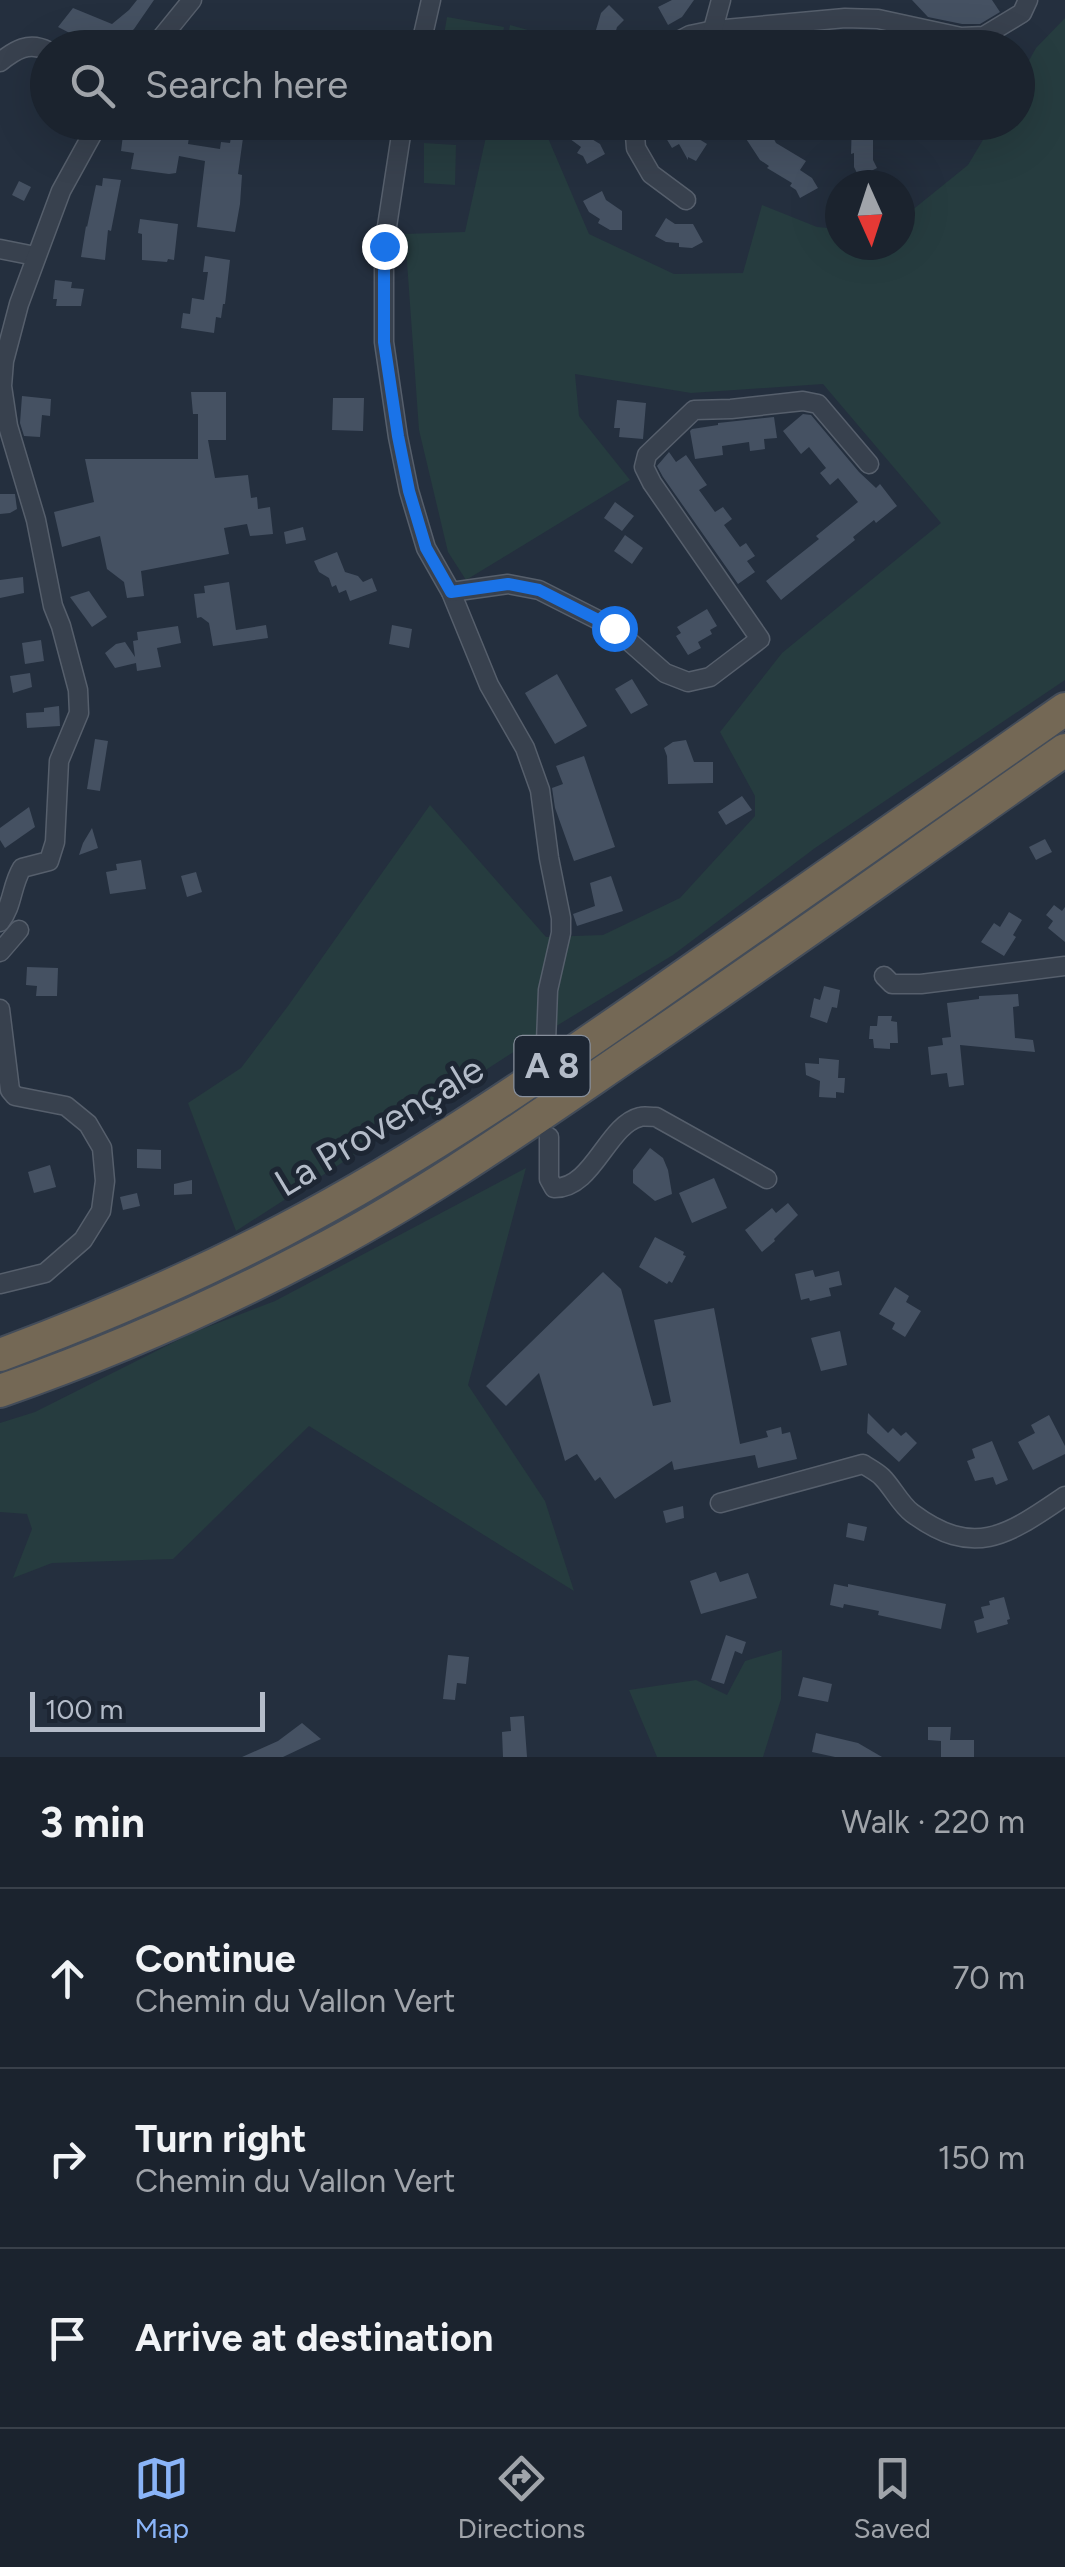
<!DOCTYPE html>
<meta charset="utf-8">
<style>
:root{--surface:#1b232e;--page:#242b36;--text:#f1f3f6;--muted:#a0a4aa;--line:#39404a;--accent:#8ab4f8}
body{margin:0;font-family:Figtree,sans-serif;background:var(--page);color:var(--text)}
.compass{position:absolute;left:825px;top:170px;width:90px;height:90px;border-radius:50%;background:var(--surface);box-shadow:0 10px 40px #0002;rotate:177deg}
.scale{position:absolute;left:30px;bottom:25px;width:235px;box-sizing:border-box;padding-left:10px;border:5px solid #b4bcc9;border-top:0;font-size:28px;line-height:35px;white-space:nowrap;color:#b4bcc9;-webkit-text-stroke:8px #1d2633;paint-order:stroke}
.stop{position:absolute;width:30px;height:30px;margin:-22px;border:8px solid #1a73e8;border-radius:50%;background:#fff}
.stop.end{background:#1a73e8;border-color:#fff;box-shadow:0 2px 10px #0008}
.list{margin:0;padding:0;list-style:none}
h2{display:flex;justify-content:space-between;align-items:center;height:130px;margin:0;padding:0 40px;font-size:42px}
h2 small{font-size:32px;font-weight:400;color:var(--muted)}
.list li{display:grid;grid-template-columns:65px 1fr auto;gap:30px;align-items:center;box-sizing:border-box;height:180px;padding:0 40px;border-top:2px solid var(--line)}
.list b{display:block;font-size:38px;white-space:nowrap}
.list p{margin:0;font-size:32px;white-space:nowrap;color:var(--muted)}
.list em{font-size:32px;font-style:normal;color:var(--muted)}
.icon{flex:none;width:55px;height:55px;fill:none;stroke:currentColor;stroke-width:2;stroke-linecap:round;stroke-linejoin:round}
.map{position:relative;flex:none;width:1065px;height:1757px;overflow:hidden}
.search{position:absolute;background:var(--surface);box-shadow:0 10px 40px #0002;left:30px;right:30px;top:30px;height:110px;display:flex;align-items:center;gap:25px;box-sizing:border-box;padding:0 35px;border-radius:55px;color:var(--muted);font-size:38px}
.sheet{height:670px;background:var(--surface)}
nav{display:flex;justify-content:space-around;align-items:center;box-sizing:border-box;height:140px;border-top:2px solid var(--line);background:var(--surface);font-size:28px;color:var(--muted)}
nav a{display:grid;justify-items:center;gap:5px}
nav .on{color:var(--accent)}
.map>svg:first-child{display:block}
</style>
<div class="map">
<svg width="1065" height="1757" viewBox="0 0 1065 1757">
<rect width="100%" height="100%" fill="#242f3e"/>
<!-- green -->
<g fill="#263c3f">
<path d="M447,17L504,27L500,47H442Z"/>
<path d="M1065,18V680L815,848L673,955L512,1053L236,1231L188,1103L241,1068L288,1006L430,805L546,937L603,935L680,898L755,816V796L720,732L782,653L941,523L823,384L691,393L575,374L579,416L630,480L466,580L448,552L419,430L405,234L465,232L489,123H546L545,131L589,234L674,274L743,273L762,205L817,227L840,229V245H900V220L968,165L993,123L1018,122V80L1036,48Z"/>
<path d="M510,25L560,39L558,47H506Z"/>
<path d="M424,143L456,145L455,185L424,183Z"/>
<path d="M526,1168L468,1385L545,1501L574,1591L309,1426L173,1559L52,1563L13,1578L32,1529L27,1514L0,1512V1423L35,1412L192,1333L275,1301Z"/>
<path d="M782,1650L781,1699L763,1757H657L629,1690L696,1680L727,1695L745,1661Z"/>
</g>
<!-- building -->
<g fill="#455162">
<path d="M137,0H154L134,29L112,48H99L58,27L73,8L112,24L129,10Z"/>
<path d="M672,0H694L682,17L668,25L658,7Z"/>
<path d="M912,0H992L1000,12L980,24H962L928,17Z"/>
<path d="M609,5L624,20L617,27L612,45L593,40L601,13Z"/>
<path d="M266,34L307,40L306,48H265Z"/>
<path d="M547,122H583L595,130L590,138L600,144L605,154L587,164L583,156L577,153L581,147Z"/>
<path d="M664,122H688V139L694,136L707,144L696,161L688,157V160L679,144L672,148L663,133Z"/>
<path d="M735,122H765L776,143L806,161L800,170L812,178L818,188L800,198L796,190L790,186L792,183L767,168L769,166L760,160Z"/>
<path d="M852,122H878L877,139H873V160L877,168L859,177L854,167V153L851,154Z"/>
<path d="M132,123L190,130L188,144L220,149L221,142L230,143L231,137L243,138L238,174L242,175L240,204L235,232L197,227L205,161L179,156L176,173L169,174L131,169L134,153L121,151L123,135L130,136Z"/>
<path d="M103,178L121,180L111,231L108,230L105,260L81,257L86,226L87,227L96,185L102,186Z"/>
<path d="M19,181L31,187L24,201L12,195Z"/>
<path d="M602,191L606,200L622,211V230H610L598,223L600,219L589,212L583,201Z"/>
<path d="M666,218L675,224H693L703,242L692,248L679,247V243L666,242L655,236Z"/>
<path d="M140,219L178,224L174,260L168,259L167,262L142,260V234L138,233Z"/>
<path d="M205,256L230,260L225,304H223L221,318L216,317L214,333L181,328L183,313L190,314L192,298L204,300L208,272H203Z"/>
<path d="M55,280L72,282L71,288L84,289L81,306H56L57,299H53Z"/>
<path d="M191,392H226V440H208L215,478L248,475L251,498L257,497L258,509L270,507L273,534L250,536L247,524L224,528L229,554L141,571L144,596L127,598L124,582L107,569L100,536L62,547L54,512L94,502L85,459H198V414H193Z"/>
<path d="M22,396L51,399L50,416L42,415L40,437L24,436L20,423Z"/>
<path d="M333,398H364L363,431L332,430Z"/>
<path d="M617,400L646,403L643,439L619,437L620,428H614Z"/>
<path d="M803,414L811,415L859,472L876,488L880,484L897,506L876,523L874,520L853,537L855,540L781,600L766,581L819,539L816,536L858,502L838,478L830,485L820,473L826,468L809,447L801,454L783,431Z"/>
<path d="M774,417L777,438L764,439L765,449L750,451L749,442L722,446L723,455L695,459L690,431L692,429L718,425V423Z"/>
<path d="M669,452L676,462L686,455L707,485L699,490L715,512L723,507L732,519L724,525L740,547L746,543L755,556L747,561L755,572L738,584L663,477L657,466Z"/>
<path d="M0,494H15L17,509L10,513L0,514Z"/>
<path d="M615,502L634,516L622,531L604,518Z"/>
<path d="M303,527L306,540L286,544L284,532Z"/>
<path d="M625,535L643,548L632,564L614,551Z"/>
<path d="M337,552L345,572L358,576L363,582L372,578L377,591L350,601L346,590L339,593L336,585L332,587L329,578L319,572L314,561Z"/>
<path d="M23,577L24,593L0,598V580Z"/>
<path d="M229,582L236,630L266,625L268,638L213,646L209,623L201,617L197,618L194,594L205,593L204,586Z"/>
<path d="M89,591L107,617L92,627L70,597Z"/>
<path d="M707,609L717,626L710,630L712,634L698,642L701,648L688,655L676,636L681,633L677,627Z"/>
<path d="M392,625L412,629L409,648L389,644Z"/>
<path d="M178,626L181,643L157,648L161,667L137,671L136,663L115,668L105,653L116,644L125,642L135,657L133,641L138,640L137,632Z"/>
<path d="M41,640L44,661L25,664L22,643Z"/>
<path d="M30,673L32,687L13,693L10,676Z"/>
<path d="M557,674L587,726L555,744L525,693Z"/>
<path d="M632,679L648,705L631,714L615,689Z"/>
<path d="M59,706L60,726L27,728L26,713L44,712V708Z"/>
<path d="M95,739L108,741L100,791L87,789Z"/>
<path d="M686,740L694,762H713V783L668,784L667,756L664,748L673,742Z"/>
<path d="M584,756L615,847L574,861L555,808L552,788L563,784L556,766Z"/>
<path d="M742,796L752,810L726,825L718,812Z"/>
<path d="M29,807L35,827L5,848L0,840V828Z"/>
<path d="M92,828L98,848L79,855L83,843Z"/>
<path d="M1045,839L1052,852L1036,860L1029,847Z"/>
<path d="M141,860L146,889L110,894L106,872L117,870L116,864Z"/>
<path d="M196,872L202,892L187,897L181,876Z"/>
<path d="M611,876L623,911L577,926L573,914L595,906L590,883Z"/>
<path d="M1054,905L1062,911L1065,907V942L1048,928L1053,921L1046,915Z"/>
<path d="M1009,912L1022,920L1013,935L1016,937L1004,956L981,942L994,923L1000,927Z"/>
<path d="M27,967L58,968L57,996H36L37,986L26,985Z"/>
<path d="M824,986L840,990L837,1008L832,1007L827,1023L810,1017L814,998L820,1000Z"/>
<path d="M1018,994L1019,1006L1013,1007L1015,1038L1033,1040L1035,1052L960,1045L964,1085L949,1087L947,1073L931,1075L928,1047L943,1045L942,1038L951,1037L947,1003L979,999V996Z"/>
<path d="M878,1016H892L891,1021L897,1022L898,1043H890V1049L874,1048L873,1039H869L870,1026H877Z"/>
<path d="M819,1058L839,1060L838,1078H845L844,1093L836,1092V1098L819,1097L820,1081L806,1075L805,1063L819,1064Z"/>
<path d="M650,1148L663,1158L668,1170L672,1194L655,1201L633,1183V1170Z"/>
<path d="M137,1149L161,1150V1169L137,1168Z"/>
<path d="M50,1165L56,1187L34,1193L28,1172Z"/>
<path d="M714,1178L727,1208L692,1223L679,1193Z"/>
<path d="M192,1180V1194L174,1195V1184Z"/>
<path d="M137,1193L140,1206L123,1210L120,1197Z"/>
<path d="M788,1203L798,1215L774,1239L775,1241L762,1252L745,1230L772,1208L776,1213Z"/>
<path d="M655,1237L684,1252L683,1255L686,1256L672,1283L669,1281L667,1284L639,1267Z"/>
<path d="M813,1270L815,1277L839,1271L842,1285L829,1288L831,1296L810,1301L809,1298L801,1300L795,1274Z"/>
<path d="M603,1272L621,1289L653,1406L671,1402L654,1320L714,1308L740,1444L768,1437L766,1431L781,1427L782,1434L790,1432L797,1459L758,1468L755,1455L674,1470L672,1461L615,1499L600,1477L595,1481L577,1454L565,1461L539,1373L506,1406L486,1386Z"/>
<path d="M895,1287L909,1296L906,1302L921,1311L905,1337L892,1329L895,1323L879,1314Z"/>
<path d="M840,1331L847,1365L821,1371L811,1338Z"/>
<path d="M868,1413L888,1433L893,1428L901,1436L906,1432L917,1443L899,1462L867,1433Z"/>
<path d="M1049,1415L1065,1446V1454L1033,1470L1018,1442L1035,1433L1031,1425Z"/>
<path d="M992,1441L1008,1480L996,1485L993,1477L975,1481L967,1461L975,1458L972,1449Z"/>
<path d="M683,1506L684,1518L666,1523L663,1511Z"/>
<path d="M848,1523L867,1527L864,1541L846,1537Z"/>
<path d="M716,1572L720,1582L748,1573L757,1598L701,1614L690,1581Z"/>
<path d="M834,1584L848,1587V1584L946,1604L941,1629L878,1615L879,1611L844,1604L843,1608L830,1605Z"/>
<path d="M1004,1597L1010,1619L1007,1620L1008,1624L977,1633L974,1621L984,1618L981,1607L990,1605L989,1601Z"/>
<path d="M726,1635L746,1642L742,1654L735,1651L724,1684L711,1680Z"/>
<path d="M448,1655L469,1657L466,1684L457,1683L455,1700L443,1699Z"/>
<path d="M803,1677L832,1684L828,1702L798,1696Z"/>
<path d="M524,1716L527,1757H503L502,1732L511,1731L510,1717Z"/>
<path d="M302,1723L321,1739L283,1757H242L278,1741Z"/>
<path d="M928,1727H951L950,1740H974V1757H941V1741L928,1740Z"/>
<path d="M816,1733L858,1743L882,1757H835L812,1752Z"/>
</g>
<g fill="none" stroke-linecap="round" stroke-linejoin="round">
<!-- minor casing -->
<g stroke="#565f6c" stroke-width="21">
<g id="minor">
<path d="M153,48L192,0"/>
<path d="M420,48L431,0"/>
<path d="M665,48L690,35L714,30L845,18L878,19L961,37L984,36L1022,13L1028,0"/>
<path d="M708,48L721,0"/>
<path d="M0,62C15,50 29,41 48,51"/>
<path d="M403,122L384,246V342L398,437L409,491L426,548L451,592L489,685L525,748L540,790L549,858L561,918V933L548,990L546,1042"/>
<path d="M634,122L636,148L651,174L686,200"/>
<path d="M0,249L35,256"/>
<path d="M451,592L508,584L539,590L614,628L665,673L688,682L710,677L760,639L652,483L644,467L647,455L694,410L731,409L803,401L818,404L869,464"/>
<path d="M0,922C13,906 11,886 22,868L49,861L55,842L59,761L79,713L78,690L61,626L53,606L36,520L8,426L2,386L4,361L19,304L61,191L99,122"/>
<path d="M0,952L19,930"/>
<path d="M884,976L892,984H921L1065,966"/>
<path d="M0,1009L10,1090L15,1096L66,1106L88,1124L102,1148L105,1181L101,1211L83,1240L45,1273L0,1284"/>
<path d="M549,1137V1179L554,1188C593,1189 607,1125 640,1117C641,1116 654,1117 656,1117L767,1179"/>
<path d="M720,1503L863,1464C869,1468 877,1472 882,1477C893,1488 900,1504 912,1513C975,1560 1009,1534 1065,1496"/>
</g>
</g>
<!-- motorway casing -->
<g stroke="#434c59" stroke-width="36">
<g id="motorway">
<path d="M0,1355C97,1319 192,1278 284,1230C425,1156 556,1065 686,974C813,885 939,797 1065,709"/>
<path d="M0,1391C107,1354 211,1308 312,1255C424,1197 527,1124 631,1053C777,954 920,851 1065,750"/>
</g>
</g>
<!-- minor -->
<use href="#minor" stroke="#38414e" stroke-width="18"/>
<!-- motorway -->
<use href="#motorway" stroke="#746855" stroke-width="32"/>
</g>
<g fill="none" stroke-linecap="round" stroke-linejoin="round">
<!-- route -->
<path stroke="#1a73e8" stroke-width="12" d="M384,246V342L398,436L409,491L426,548L451,592L508,584L539,590L614,628"/>
</g>
<g text-anchor="middle" stroke-width="10" stroke-linejoin="round" paint-order="stroke">
<!-- shield labels -->
<rect fill="#1d2633" stroke="#878f9c" stroke-width="2.5" x="514.5" y="1036" width="75" height="60" rx="8"/>
<g font-size="35" font-weight="bold" fill="#b4bcc9">
<text x="552" y="1078">A 8</text>
</g>
<!-- street labels -->
<g font-size="38" fill="#b4bcc9" stroke="#1d2633">
<text transform="translate(379 1126) rotate(-31)" y="13">La Provençale</text>
</g>
</g>
</svg>
<svg class="compass" viewBox="-18 -18 36 36"><path d="M0-13l5 13h-10z" fill="#e53935"/><path d="M0 13l5-13h-10z" fill="#a0a4aa"/></svg>
<div class="scale">100 m</div>
<div class="stop" style="left:614px;top:628px"></div>
<div class="stop end" style="left:384px;top:246px"></div>
<div class="search"><svg class="icon" aria-label="search" viewBox="0 0 24 24"><circle cx="10" cy="10" r="6"/><path d="M15 15l6 6"/></svg>Search here</div>
</div>
<section class="sheet">
<h2>3 min<small>Walk · 220 m</small></h2>
<ul class="list">
<li><svg class="icon" aria-label="ahead" viewBox="0 0 24 24"><path d="M12 20V5M6 11l6-6 6 6"/></svg><div><b>Continue</b><p>Chemin du Vallon Vert</p></div><em>70 m</em></li>
<li><svg class="icon" aria-label="right" viewBox="0 0 24 24"><path d="M7 20v-9h11M14 6l5 5-5 5"/></svg><div><b>Turn right</b><p>Chemin du Vallon Vert</p></div><em>150 m</em></li>
<li><svg class="icon" aria-label="arrive" viewBox="0 0 24 24"><path d="M6 21V4h12l-3 4 3 4H6"/></svg><div><b>Arrive at destination</b></div></li>
</ul>
</section>
<nav>
<a class="on"><svg class="icon" aria-label="map" viewBox="0 0 24 24"><path d="M3 6l6-2 6 2 6-2v14l-6 2-6-2-6 2zM9 4v14M15 6v14"/></svg>Map</a>
<a><svg class="icon" aria-label="directions" viewBox="0 0 24 24"><path d="M12 3l9 9-9 9-9-9zM9 14v-3h6M13 9l2 2-2 2"/></svg>Directions</a>
<a><svg class="icon" aria-label="saved" viewBox="0 0 24 24"><path d="M7 4h10v16l-5-4-5 4z"/></svg>Saved</a>
</nav>
